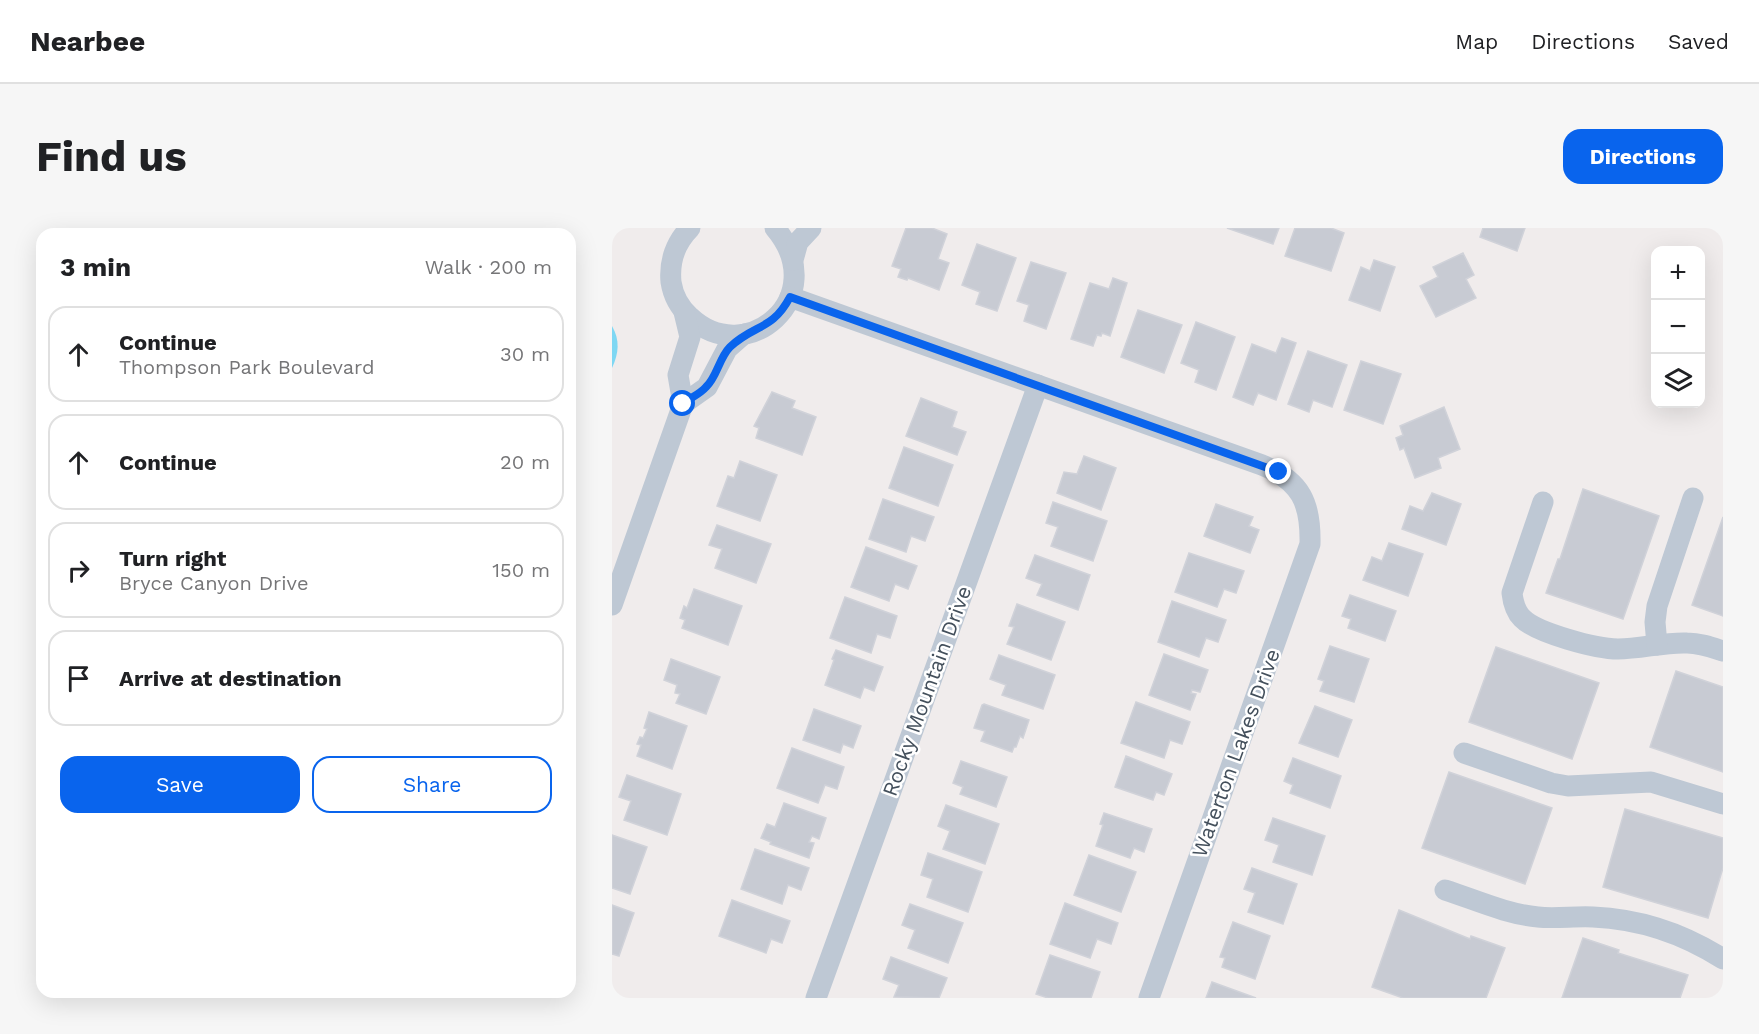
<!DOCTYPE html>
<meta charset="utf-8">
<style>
:root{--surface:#fff;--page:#f6f6f6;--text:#202124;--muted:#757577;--line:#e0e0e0;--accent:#0964ed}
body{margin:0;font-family:"Work Sans",sans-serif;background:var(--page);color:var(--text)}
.controls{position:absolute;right:18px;top:18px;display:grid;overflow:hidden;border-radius:12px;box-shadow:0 6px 24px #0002}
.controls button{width:54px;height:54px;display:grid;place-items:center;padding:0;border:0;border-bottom:2px solid var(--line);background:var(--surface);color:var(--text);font:30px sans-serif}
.stop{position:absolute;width:18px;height:18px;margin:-14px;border:4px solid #0964ed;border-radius:50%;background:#fff}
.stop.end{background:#0964ed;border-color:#fff;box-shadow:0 2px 6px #0008}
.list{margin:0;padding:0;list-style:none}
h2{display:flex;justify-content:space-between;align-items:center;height:78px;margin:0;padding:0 24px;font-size:26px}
h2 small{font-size:20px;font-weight:400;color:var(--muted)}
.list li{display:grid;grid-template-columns:39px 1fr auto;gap:18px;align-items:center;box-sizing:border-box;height:96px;margin:0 12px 12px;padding:0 12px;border:2px solid var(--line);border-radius:18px}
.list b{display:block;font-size:22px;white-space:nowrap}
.list p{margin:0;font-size:20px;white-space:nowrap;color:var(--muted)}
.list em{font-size:20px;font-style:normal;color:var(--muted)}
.actions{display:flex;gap:12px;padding:18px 24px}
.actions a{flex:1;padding:14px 0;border:2px solid var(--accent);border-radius:18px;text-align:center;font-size:21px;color:var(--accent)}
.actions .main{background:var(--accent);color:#fff}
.icon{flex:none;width:33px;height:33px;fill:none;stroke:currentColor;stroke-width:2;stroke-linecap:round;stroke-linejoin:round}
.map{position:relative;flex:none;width:1111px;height:770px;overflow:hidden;border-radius:18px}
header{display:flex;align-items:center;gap:36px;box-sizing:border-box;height:84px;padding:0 30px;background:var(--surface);border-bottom:2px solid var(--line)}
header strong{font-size:28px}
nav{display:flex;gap:33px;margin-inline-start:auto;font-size:21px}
.intro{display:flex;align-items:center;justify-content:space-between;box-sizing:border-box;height:144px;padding:0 36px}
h1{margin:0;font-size:42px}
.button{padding:15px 27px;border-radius:18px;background:var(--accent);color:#fff;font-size:21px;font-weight:700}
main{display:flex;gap:36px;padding:0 36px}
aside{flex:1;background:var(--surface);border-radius:18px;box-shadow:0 6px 24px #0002}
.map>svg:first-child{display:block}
</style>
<header>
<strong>Nearbee</strong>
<nav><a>Map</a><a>Directions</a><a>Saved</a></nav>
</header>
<div class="intro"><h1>Find us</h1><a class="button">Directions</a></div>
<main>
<aside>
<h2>3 min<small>Walk · 200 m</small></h2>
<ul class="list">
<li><svg class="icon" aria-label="ahead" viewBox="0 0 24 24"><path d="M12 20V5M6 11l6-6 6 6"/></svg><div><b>Continue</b><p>Thompson Park Boulevard</p></div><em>30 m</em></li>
<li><svg class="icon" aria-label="ahead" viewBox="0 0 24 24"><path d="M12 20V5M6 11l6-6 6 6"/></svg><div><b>Continue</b></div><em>20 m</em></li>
<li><svg class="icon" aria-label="right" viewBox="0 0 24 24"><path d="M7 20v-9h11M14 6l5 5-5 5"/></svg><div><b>Turn right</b><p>Bryce Canyon Drive</p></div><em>150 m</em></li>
<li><svg class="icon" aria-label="arrive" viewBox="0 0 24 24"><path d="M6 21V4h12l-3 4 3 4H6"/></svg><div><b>Arrive at destination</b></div></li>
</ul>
<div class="actions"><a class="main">Save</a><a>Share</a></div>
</aside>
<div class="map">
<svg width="1111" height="770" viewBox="0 0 1111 770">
<rect width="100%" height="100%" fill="#f0ecec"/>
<!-- water -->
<path fill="#7ed7f3" d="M0,98C8,112 7,125 0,140Z"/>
<!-- building -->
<g fill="#c8cbd3" stroke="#d0d2d9" stroke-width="1.5">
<path d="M294,0H320L335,6L326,31L337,35L327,62L296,50L295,52L286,49L289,41L280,38Z"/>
<path d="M615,0H667L661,16Z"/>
<path d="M683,0H719L732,5L719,43L673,28Z"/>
<path d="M871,0H913L905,23L868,9Z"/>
<path d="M365,16L404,30L385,83L364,76L368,64L350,57Z"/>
<path d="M851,25L862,47L854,51L864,70L824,89L808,58L826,49L821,39Z"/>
<path d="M762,32L783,39L768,83L737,72L749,39L758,43Z"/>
<path d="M419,34L454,45L434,101L412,93L417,77L405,73Z"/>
<path d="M501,50L515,55L498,108L490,105L489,108L485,107L481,118L459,111L478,55L497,61Z"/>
<path d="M526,82L570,97L552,145L509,129Z"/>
<path d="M584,94L623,109L604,162L583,154L587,142L569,135Z"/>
<path d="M670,110L684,115L664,172L646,165L641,177L621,169L640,116L664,125Z"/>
<path d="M696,123L735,137L720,179L701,172L697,184L676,176Z"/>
<path d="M749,133L789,146L771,196L732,182Z"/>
<path d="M160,164L183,173L180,180L204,189L190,227L144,210L147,200L142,198Z"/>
<path d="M309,170L345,184L340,199L354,204L345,227L294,208Z"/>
<path d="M832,179L848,221L826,230L829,240L803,250L792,220L788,222L784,210L791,207L788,198Z"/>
<path d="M292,219L341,237L326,278L277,260Z"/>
<path d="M472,228L504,240L489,282L445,265L452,244L465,246Z"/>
<path d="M128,233L165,247L148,293L105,278L116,248L122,250Z"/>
<path d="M971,261L1047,288L1011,391L934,365L946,331H948Z"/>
<path d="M820,265L849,276L834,317L790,301L798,278L811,283Z"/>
<path d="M271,271L322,289L313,313L299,308L294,324L257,311Z"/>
<path d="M441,274L495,293L481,333L439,318L446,299L434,295Z"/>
<path d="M604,276L641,289L637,298L647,302L638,325L592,308Z"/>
<path d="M1111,289V388L1080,377Z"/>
<path d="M105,297L159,316L144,355L103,340L110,321L97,317Z"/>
<path d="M777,315L811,326L796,368L751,352L760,329L770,333Z"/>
<path d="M254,319L305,338L296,361L283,356L277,373L239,359Z"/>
<path d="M577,325L632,343L624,365L612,361L605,379L563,364Z"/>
<path d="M423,327L478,347L466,382L425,367L430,356L414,350Z"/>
<path d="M82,361L130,378L116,417L70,400L73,392L68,390L72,378L75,380Z"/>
<path d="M738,367L784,383L773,413L736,400L739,391L730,388Z"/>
<path d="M233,369L285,388L278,410L265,406L259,425L218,410Z"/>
<path d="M560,373L614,392L606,414L594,410L587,429L546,414Z"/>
<path d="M405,376L453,394L439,432L395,416L402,399L397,398Z"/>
<path d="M718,418L757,431L742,474L708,463L712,453L706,451Z"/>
<path d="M884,419L987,455L960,531L857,494Z"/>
<path d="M224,422L271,439L262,463L252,459L248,470L213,457L222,432L220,431Z"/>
<path d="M552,426L596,442L588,464L580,462L579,465L584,466L578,482L537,467Z"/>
<path d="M387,427L443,447L431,481L390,467L394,457L378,451Z"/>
<path d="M59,431L108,449L94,486L64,475L68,466L63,465L65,457L52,452Z"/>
<path d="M1064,443L1111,459V544L1038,519Z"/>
<path d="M524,474L578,494L570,516L558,512L552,530L509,515Z"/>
<path d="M372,476L417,492L411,510L408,508L404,519H402L400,524L369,513L373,503L362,500L370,477Z"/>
<path d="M703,478L740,492L726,529L687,515Z"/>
<path d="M202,481L249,498L241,520L231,516L228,525L191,512Z"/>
<path d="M37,484L75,498L60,541L25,528L29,517L25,516L28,509L31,510L35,501L32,500Z"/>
<path d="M180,520L232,539L225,561L213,557L206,575L165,560Z"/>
<path d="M514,528L560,546L552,567L544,564L541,572L503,559Z"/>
<path d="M681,530L729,548L718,580L678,565L681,557L672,553Z"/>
<path d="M349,533L395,549L384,579L348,566L351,559L341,555Z"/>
<path d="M837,544L940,580L913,656L810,620Z"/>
<path d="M15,547L69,566L55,607L12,592L19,573L7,569Z"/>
<path d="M172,575L214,590L207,611L200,608L197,614L202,615L197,630L158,616L159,614L149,610L155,596L163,599Z"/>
<path d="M334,577L387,596L373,636L331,621L338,603L326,598Z"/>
<path d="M1013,581L1111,610V640L1096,690L991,659Z"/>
<path d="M492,585L540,601L532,624L522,620L518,630L484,618L491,597L488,596Z"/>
<path d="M661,590L713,608L700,647L661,634L667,617L653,612Z"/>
<path d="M0,607L35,619L18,666L0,660Z"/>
<path d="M143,621L197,640L189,662L176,657L170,676L129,661Z"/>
<path d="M316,625L370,644L356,684L315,669L321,651L309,647Z"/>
<path d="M477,627L524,644L509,684L462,667Z"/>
<path d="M640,640L685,656L671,696L636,684L643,665L632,661Z"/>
<path d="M120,672L178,693L170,715L159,711L154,725L107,708Z"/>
<path d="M453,675L506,695L499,716L485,711L478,730L438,716Z"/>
<path d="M298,676L351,695L336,735L296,720L303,702L290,697Z"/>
<path d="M0,677L22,685L7,728L0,726Z"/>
<path d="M787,682L858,711L859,708L893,720L874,770H791L760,759Z"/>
<path d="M621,694L658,708L643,751L610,739L613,730L608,729Z"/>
<path d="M971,710L1007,722L1006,725L1076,747L1068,770H950Z"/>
<path d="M438,727L488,744L479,770H436L424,766Z"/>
<path d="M279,729L335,750L327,770L282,769L287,757L271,751Z"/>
<path d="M600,754L644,770H594Z"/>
</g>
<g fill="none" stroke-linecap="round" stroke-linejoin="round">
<!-- street -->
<g stroke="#bec8d4" stroke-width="21">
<path d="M78,0C64,14 57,33 59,54C61,67 68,80 78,89C134,142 221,69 163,0"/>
<path d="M181,32L186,14L199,0"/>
<path d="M178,69L650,237C689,253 699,275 698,316L537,770"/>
<path d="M71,176L95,159L115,121L132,106"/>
<path d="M931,274L900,365C901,374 903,383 910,390C924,405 985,421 1006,421C1029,421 1052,414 1075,415C1088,415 1099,419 1111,423"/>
<path d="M0,377L71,176L66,147L78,109L72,84"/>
<path d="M1045,417L1043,394L1045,378L1081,270"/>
<path d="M852,525L939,555L956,558L1039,554L1111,576"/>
<path d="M833,662C864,672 894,686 926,689C942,691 964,688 981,689C1027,691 1072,706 1111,731"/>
<path d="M204,770L426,157"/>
</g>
</g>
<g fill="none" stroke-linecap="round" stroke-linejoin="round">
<!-- route -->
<path stroke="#0964ed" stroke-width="8" d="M71,176C78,170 88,166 94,159C105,149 107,130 118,119C142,96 160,103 178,69L667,244"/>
</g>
<g text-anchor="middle" stroke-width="5" stroke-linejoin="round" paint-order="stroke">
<!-- street labels -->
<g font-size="21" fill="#434f5b" stroke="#fff">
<text transform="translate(315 463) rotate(-70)" y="7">Rocky Mountain Drive</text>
<text transform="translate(624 525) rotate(-70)" y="7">Waterton Lakes Drive</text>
</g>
</g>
</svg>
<div class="controls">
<button>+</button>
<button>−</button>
<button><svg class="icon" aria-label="layers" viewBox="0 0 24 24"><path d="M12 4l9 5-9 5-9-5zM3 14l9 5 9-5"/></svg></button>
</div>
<div class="stop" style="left:71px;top:176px"></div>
<div class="stop end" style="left:667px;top:244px"></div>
</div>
</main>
